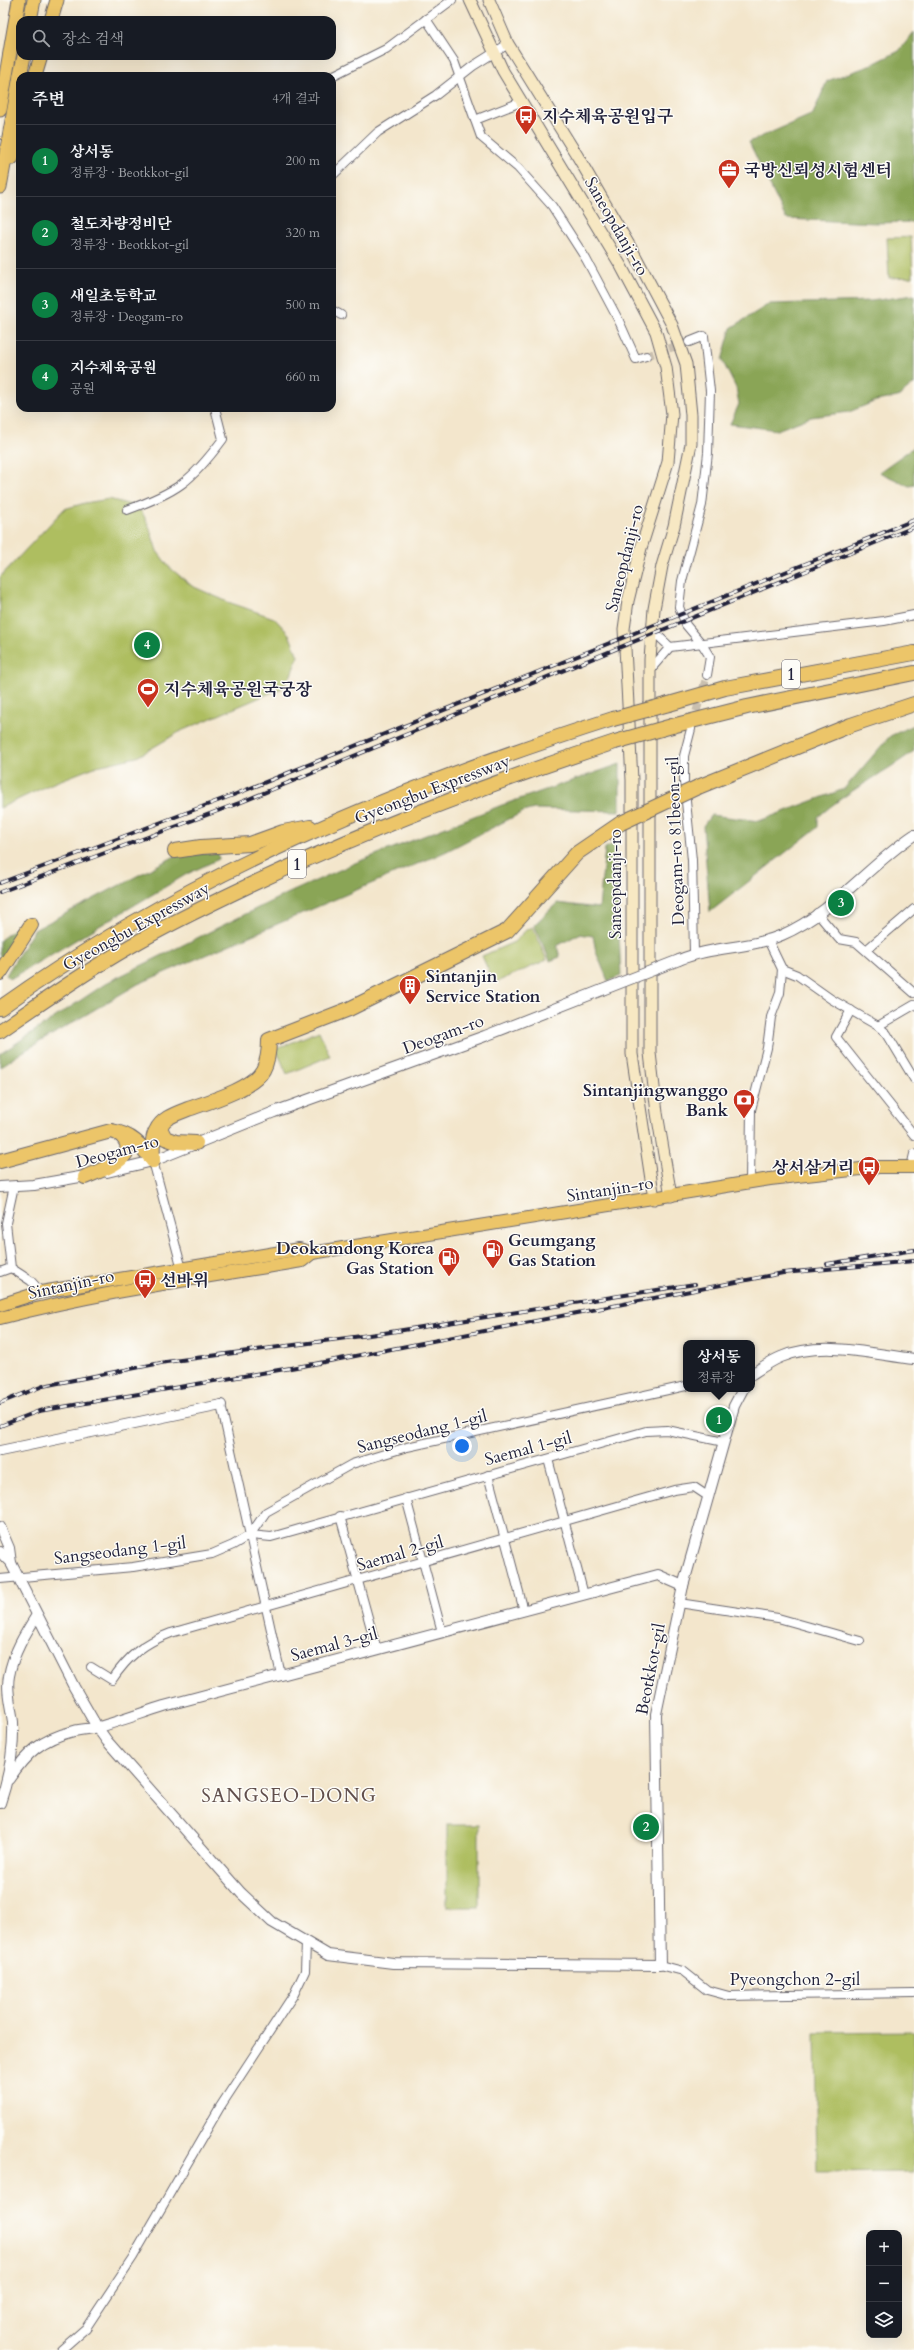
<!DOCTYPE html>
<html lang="ko">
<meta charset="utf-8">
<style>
:root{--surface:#171b24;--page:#20242c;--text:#f1f3f6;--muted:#9ea1a6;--line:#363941;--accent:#0b8043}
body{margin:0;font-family:Cardo,"Noto Serif KR",serif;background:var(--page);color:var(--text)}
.controls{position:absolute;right:12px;bottom:12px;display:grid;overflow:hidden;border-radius:8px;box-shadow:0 4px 16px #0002}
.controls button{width:36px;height:36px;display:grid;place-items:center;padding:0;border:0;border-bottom:1px solid var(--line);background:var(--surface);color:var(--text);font:20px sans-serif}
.you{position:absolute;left:462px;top:1446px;width:14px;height:14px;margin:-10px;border:3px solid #fff;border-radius:50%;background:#1a73e8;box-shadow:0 0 0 6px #1a73e833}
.badge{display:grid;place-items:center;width:26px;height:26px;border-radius:50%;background:var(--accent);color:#fff;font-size:13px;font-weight:700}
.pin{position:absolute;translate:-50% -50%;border:2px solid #fff;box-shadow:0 1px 4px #0006}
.popup{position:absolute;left:683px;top:1340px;width:72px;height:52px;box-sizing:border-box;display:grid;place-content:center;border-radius:8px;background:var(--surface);filter:drop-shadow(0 1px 3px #0005);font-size:13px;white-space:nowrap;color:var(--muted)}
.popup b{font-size:15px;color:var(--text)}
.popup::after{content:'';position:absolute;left:50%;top:100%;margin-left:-8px;border:8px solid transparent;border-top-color:var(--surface)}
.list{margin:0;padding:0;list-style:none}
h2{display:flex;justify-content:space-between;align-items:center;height:52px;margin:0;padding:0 16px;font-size:17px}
h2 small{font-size:13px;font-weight:400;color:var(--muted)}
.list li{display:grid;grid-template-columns:26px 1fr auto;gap:12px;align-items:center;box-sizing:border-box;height:72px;padding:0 16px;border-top:1px solid var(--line)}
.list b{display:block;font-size:15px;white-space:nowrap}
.list p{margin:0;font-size:13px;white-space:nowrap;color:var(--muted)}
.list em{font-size:13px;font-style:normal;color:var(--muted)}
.icon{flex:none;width:22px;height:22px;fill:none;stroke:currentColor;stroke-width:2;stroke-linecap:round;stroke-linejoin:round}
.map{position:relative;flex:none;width:914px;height:2350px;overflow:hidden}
.search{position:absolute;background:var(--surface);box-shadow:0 4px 16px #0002;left:16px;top:16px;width:320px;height:44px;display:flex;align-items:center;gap:10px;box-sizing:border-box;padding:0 14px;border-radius:12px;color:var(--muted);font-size:15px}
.panel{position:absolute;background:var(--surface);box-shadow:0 4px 16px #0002;left:16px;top:72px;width:320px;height:340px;border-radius:12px}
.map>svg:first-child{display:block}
</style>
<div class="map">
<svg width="914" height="2350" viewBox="0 0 914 2350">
<rect width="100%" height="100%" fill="#fdfcf7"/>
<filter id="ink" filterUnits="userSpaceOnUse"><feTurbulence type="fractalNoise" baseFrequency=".025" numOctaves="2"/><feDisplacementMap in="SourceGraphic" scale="8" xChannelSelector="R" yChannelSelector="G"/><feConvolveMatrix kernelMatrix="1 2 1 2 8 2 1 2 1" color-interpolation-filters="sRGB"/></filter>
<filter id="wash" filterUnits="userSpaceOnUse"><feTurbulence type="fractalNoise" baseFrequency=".012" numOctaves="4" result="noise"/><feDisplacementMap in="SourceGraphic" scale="16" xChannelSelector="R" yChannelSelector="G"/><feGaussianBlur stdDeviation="0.9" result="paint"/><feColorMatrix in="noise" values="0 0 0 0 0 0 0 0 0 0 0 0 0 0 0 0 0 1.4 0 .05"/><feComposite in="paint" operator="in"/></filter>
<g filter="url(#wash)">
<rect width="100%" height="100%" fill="#f3e6cc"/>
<!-- green -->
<g fill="#aebe61" stroke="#68704e">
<path d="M911,237L913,277L889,278L887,238Z"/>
<path d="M109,499L131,505L142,512L149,526L157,551L169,567L192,586L228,602L274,618L289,634L298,656L291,675L282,688L181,731L137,757L97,766L51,784L0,808V577L64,509L85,503Z"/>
<path d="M533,927L547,960L494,983L482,956L514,942L526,930Z"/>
<path d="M319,1031L330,1056L287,1074L276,1049Z"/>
<rect x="447" y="1825" width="32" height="82"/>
<path d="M914,2031V2172L817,2173L815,2032Z"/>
</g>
<!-- forest -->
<g fill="#8aa557" stroke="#566449">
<path d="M914,32V222L876,223L786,219L749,142L813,114L827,81L869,66L899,51Z"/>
<path d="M914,295V384L898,397L876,401L849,412L811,417L777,430L730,424L739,404L736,388L722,360L731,328L769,304L871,301Z"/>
<path d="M914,447V485L909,486L879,472Z"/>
<path d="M914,725V751C883,774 847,791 818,817V827L710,912L703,826L711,815L759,821L844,789L890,736Z"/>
<path d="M620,764V811L534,809L523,812L445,852L138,984L21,1053L0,1067V1054L108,982L280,897L355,863L502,805Z"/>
<path d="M615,843L621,976L608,981L596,952L593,936L579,934L557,946L560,957L550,961L534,925L557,903L599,908L605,848Z"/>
<path d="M218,853L219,859L187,874L10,979L6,975L34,930L177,855Z"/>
<path d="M20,925L24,930L0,963V940Z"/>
</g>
</g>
<g filter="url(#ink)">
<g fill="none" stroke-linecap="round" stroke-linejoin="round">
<!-- minor-tunnel -->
<g stroke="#c9bfaf" stroke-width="8" stroke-dasharray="8 4" stroke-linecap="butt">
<path d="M646,356L689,342"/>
<path d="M693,723L707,675"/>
</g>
<!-- minor casing -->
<g stroke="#6b676e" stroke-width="10">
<g id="minor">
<path d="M426,19L454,61L481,137L518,168L552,206L586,259L619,321L636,359L646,356"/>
<path d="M332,76L386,49L452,0"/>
<path d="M475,120L521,102"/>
<path d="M332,176L378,132L436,95L473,66L508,44"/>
<path d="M332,310L341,315"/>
<path d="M689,342L704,336L710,391L708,453L702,505L682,581L679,607L686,625L702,644L710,657L707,675"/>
<path d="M127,510C177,492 191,482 223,439L215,408"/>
<path d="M652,630L670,647"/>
<path d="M650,670L670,647L884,621L914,615"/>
<path d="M691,729L684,756V782L692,860L694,953"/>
<path d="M817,913L839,939L856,942L914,993"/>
<path d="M866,950L914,909"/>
<path d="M782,969L797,975L831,999L878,1026L887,1034L914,1079"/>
<path d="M851,1010L836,1037L914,1135"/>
<path d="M878,1026L914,1005"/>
<path d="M153,1161L183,1273"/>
<path d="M911,1167L914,1154"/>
<path d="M750,1182L751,1110L767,1048L771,1017L780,993L782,969L768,940"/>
<path d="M14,1186L6,1223L11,1268L31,1281L41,1292"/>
<path d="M0,1272L11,1268"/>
<path d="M221,1405L281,1675"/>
<path d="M548,1459L584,1595"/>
<path d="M488,1475L524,1611"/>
<path d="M406,1498L442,1632"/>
<path d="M340,1516L377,1650"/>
<path d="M250,1535L271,1537L646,1431L667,1430L724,1442"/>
<path d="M0,1579L133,1567L212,1554L233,1545L250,1535L266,1512L352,1464L407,1447L686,1386"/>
<path d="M679,1603L778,1618L860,1641"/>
<path d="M91,1667L112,1680C128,1656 144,1643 171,1633L674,1490L694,1487L709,1497"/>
<path d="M660,1965L683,1971L707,1990L729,1996L914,1993"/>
<path d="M61,2350L86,2328L133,2257L220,2107L294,1994L305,1971L306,1943"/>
</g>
</g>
<!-- tertiary casing -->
<g stroke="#6b676e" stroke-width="12">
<g id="tertiary">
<path d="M679,960C712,946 749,949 782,935C833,913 869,865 914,835"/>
<path d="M107,1172L153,1161L274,1112L485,1036L602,990"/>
<path d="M0,1187L34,1185L91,1175"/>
<path d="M752,1374C761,1368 771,1361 781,1357C822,1340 871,1354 914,1359"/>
<path d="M0,1451L221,1405"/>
<path d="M0,1527L9,1548L11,1563L74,1687L97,1727L107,1741L241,1893L272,1922L328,1955L393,1963L660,1965L656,1714L683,1586L734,1406L743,1389"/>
<path d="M0,1552L11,1563"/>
<path d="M9,1779C27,1752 42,1739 74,1731C82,1729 91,1729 99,1727C120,1721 142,1713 164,1706L658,1575L683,1586"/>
<path d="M0,1803C9,1777 14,1750 13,1722C11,1707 6,1690 9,1676C13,1653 25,1634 37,1615"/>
</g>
</g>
<!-- secondary casing -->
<g stroke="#6b676e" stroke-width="13">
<g id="secondary">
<path d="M470,0L503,71L621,266L656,332L666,367L672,414L668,462L641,548L628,601L624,629L632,780V1054L654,1199"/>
<path d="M489,0L508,44L578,157L636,257L672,325L686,364L691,415V444L674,526L662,566L654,609L650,659V1053L657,1113L671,1196"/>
</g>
</g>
<!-- primary casing -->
<g stroke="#6b676e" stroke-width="14">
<g id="primary">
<path d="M0,1305L41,1292L299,1249L312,1253L770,1179L879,1167H914"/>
<path d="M0,1318C99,1292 201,1278 302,1261L312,1253"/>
</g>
</g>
<!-- trunk casing -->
<g stroke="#6b676e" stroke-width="15">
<g id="trunk">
<path d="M30,20L34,0"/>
<path d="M51,20L57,0"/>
<path d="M20,76L24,56"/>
<path d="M35,76L41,56"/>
<path d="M0,110L19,0"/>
<path d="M12,158L20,132"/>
<path d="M0,187L20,76"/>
</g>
</g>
<!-- motorway casing -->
<g stroke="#6b676e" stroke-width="16">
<g id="motorway">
<path d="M669,704L725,688L914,653"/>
<path d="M672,726L747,707L914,673"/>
<path d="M698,787L851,725L914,704"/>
<path d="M175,851L201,847L250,844L283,832L310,827"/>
<path d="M0,973L31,925"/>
<path d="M0,1008C186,875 397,788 613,719"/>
<path d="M0,1031C42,1002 85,972 129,947C168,924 208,905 248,886C367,830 490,783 615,742"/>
<path d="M163,1122L160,1128L165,1138L176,1142L196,1143"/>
<path d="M0,1161L111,1131C131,1134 141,1145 153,1161"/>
<path d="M153,1161C153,1152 151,1140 156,1131C162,1118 175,1114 188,1109C208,1102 253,1089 263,1070C268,1061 269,1050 269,1040L349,1009L507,931L577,853L621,823"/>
<path d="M85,1177C96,1172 132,1161 127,1144C125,1139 122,1135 117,1133"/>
</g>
</g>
<!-- minor -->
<use href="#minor" stroke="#fff" stroke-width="8"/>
<!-- tertiary -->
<use href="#tertiary" stroke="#fff" stroke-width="10"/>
<!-- secondary -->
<use href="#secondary" stroke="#f7e8c3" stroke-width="11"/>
<!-- primary -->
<use href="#primary" stroke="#ecc569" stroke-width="12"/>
<!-- trunk -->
<use href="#trunk" stroke="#ecc569" stroke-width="13"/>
<!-- motorway -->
<use href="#motorway" stroke="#ecc569" stroke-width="14"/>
<!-- rail casing -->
<g stroke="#22223b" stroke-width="4">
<g id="rail">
<path d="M0,883L236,794L914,520"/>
<path d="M0,892L239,803L914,527"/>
<path d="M827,1264L914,1250"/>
<path d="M0,1403L43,1386L166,1362L384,1333L695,1284"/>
<path d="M0,1426L39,1411L314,1364L783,1273L914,1261"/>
</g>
</g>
<!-- rail -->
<use href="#rail" stroke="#fdfcf7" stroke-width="2.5" stroke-dasharray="8" stroke-linecap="butt"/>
<!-- tertiary-bridge casing -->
<g stroke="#6b676e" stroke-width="12" stroke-linecap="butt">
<path id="tertiary-bridge" d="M602,990L679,960"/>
</g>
<!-- motorway-bridge casing -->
<g stroke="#6b676e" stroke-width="16" stroke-linecap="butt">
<g id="motorway-bridge">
<path d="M613,719L669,704"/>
<path d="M615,742L672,726"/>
<path d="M621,823L698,787"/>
</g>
</g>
<!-- tertiary-bridge -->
<use href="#tertiary-bridge" stroke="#fff" stroke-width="10"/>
<!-- motorway-bridge -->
<use href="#motorway-bridge" stroke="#ecc569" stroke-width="14"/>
</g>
</g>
<!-- icons -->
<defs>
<g id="bus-pin" transform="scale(1.15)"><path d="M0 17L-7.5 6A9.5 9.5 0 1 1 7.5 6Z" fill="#c8321e" stroke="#fdfcf7"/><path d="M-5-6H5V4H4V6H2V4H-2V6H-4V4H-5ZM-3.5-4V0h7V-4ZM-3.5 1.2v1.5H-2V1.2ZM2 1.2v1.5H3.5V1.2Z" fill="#fff"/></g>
<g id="office-pin" transform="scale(1.15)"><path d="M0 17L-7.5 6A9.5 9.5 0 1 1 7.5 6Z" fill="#c8321e" stroke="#fdfcf7"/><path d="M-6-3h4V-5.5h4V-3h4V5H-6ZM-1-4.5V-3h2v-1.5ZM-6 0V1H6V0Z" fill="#fff"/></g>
<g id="stadium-pin" transform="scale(1.15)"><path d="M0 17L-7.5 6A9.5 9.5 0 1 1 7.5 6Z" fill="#c8321e" stroke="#fdfcf7"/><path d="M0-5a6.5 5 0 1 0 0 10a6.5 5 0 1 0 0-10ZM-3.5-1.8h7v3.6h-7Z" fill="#fff"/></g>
<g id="building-pin" transform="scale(1.15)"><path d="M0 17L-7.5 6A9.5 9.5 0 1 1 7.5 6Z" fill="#c8321e" stroke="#fdfcf7"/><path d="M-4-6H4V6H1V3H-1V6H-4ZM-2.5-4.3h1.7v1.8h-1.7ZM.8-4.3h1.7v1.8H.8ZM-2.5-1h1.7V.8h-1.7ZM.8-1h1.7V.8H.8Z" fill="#fff"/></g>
<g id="bank-pin" transform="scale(1.15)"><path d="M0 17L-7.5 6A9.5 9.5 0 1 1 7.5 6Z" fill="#c8321e" stroke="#fdfcf7"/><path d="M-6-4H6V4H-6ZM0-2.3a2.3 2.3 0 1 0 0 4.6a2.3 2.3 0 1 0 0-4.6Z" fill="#fff"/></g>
<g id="fuel-pin" transform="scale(1.15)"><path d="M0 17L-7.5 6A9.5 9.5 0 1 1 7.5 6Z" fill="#c8321e" stroke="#fdfcf7"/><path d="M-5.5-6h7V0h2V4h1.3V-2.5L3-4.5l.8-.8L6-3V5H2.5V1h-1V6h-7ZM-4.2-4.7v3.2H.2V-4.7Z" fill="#fff"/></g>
</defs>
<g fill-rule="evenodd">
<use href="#bus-pin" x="526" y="116"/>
<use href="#office-pin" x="729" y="170"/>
<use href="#stadium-pin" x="148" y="689"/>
<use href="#building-pin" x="410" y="986"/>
<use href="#bank-pin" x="744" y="1100"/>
<use href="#bus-pin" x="869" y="1167"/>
<use href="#fuel-pin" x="493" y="1250"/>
<use href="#fuel-pin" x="449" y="1258"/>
<use href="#bus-pin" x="145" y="1280"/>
</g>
<g text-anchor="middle" stroke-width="3" stroke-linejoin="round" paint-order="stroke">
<!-- shield labels -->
<g fill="#fdfcf7" stroke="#646373" stroke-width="1">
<rect x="782" y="660" width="18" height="28" rx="3"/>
<rect x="288" y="850" width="18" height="28" rx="3"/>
</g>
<g font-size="16" font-weight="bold" fill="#22223b">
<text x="791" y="680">1</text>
<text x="297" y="870">1</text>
</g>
<!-- poi labels -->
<g font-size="17" font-weight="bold" fill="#22223b" stroke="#fdfcf7" text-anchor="start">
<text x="542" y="122">지수체육공원입구</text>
<text x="744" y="176">국방신뢰성시험센터</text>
<text x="164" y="695">지수체육공원국궁장</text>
<text x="426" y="982">Sintanjin<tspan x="426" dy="20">Service Station</tspan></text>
<text x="728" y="1096" text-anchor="end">Sintanjingwanggo<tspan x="728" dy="20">Bank</tspan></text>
<text x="854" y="1173" text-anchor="end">상서삼거리</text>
<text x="508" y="1246">Geumgang<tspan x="508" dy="20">Gas Station</tspan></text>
<text x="434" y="1254" text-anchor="end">Deokamdong Korea<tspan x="434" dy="20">Gas Station</tspan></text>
<text x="160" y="1286">선바위</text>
</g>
<!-- street labels -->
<g font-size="17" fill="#22223b" stroke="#fdfcf7">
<text transform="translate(617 226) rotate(60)" y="6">Saneopdanji-ro</text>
<text transform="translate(624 558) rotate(-76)" y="6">Saneopdanji-ro</text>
<text transform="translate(432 789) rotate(-21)" y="6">Gyeongbu Expressway</text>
<text transform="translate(675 841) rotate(-92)" y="6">Deogam-ro 81beon-gil</text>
<text transform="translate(615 884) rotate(-90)" y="6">Saneopdanji-ro</text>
<text transform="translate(136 926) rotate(-29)" y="6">Gyeongbu Expressway</text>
<text transform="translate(443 1034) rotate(-20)" y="6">Deogam-ro</text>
<text transform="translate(117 1151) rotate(-15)" y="6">Deogam-ro</text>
<text transform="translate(610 1189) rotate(-9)" y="6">Sintanjin-ro</text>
<text transform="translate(71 1284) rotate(-12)" y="6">Sintanjin-ro</text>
<text transform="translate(422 1431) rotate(-14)" y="6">Sangseodang 1-gil</text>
<text transform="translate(528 1448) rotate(-15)" y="6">Saemal 1-gil</text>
<text transform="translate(120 1550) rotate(-7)" y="6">Sangseodang 1-gil</text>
<text transform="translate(400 1553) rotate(-16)" y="6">Saemal 2-gil</text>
<text transform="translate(334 1644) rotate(-15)" y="6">Saemal 3-gil</text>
<text transform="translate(650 1669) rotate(-79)" y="6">Beotkkot-gil</text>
<text x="795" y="1985">Pyeongchon 2-gil</text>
</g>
<!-- quarter labels -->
<g font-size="19" letter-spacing="1" fill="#614f4c" stroke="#fdfcf7">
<text x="289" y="1802">SANGSEO-DONG</text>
</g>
</g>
</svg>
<div class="controls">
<button>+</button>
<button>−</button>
<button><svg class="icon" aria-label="layers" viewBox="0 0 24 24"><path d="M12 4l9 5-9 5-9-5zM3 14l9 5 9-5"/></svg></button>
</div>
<div class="you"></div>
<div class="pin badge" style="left:719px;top:1420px">1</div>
<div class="popup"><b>상서동</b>정류장</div>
<div class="pin badge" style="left:646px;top:1827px">2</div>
<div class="pin badge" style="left:841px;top:903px">3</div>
<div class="pin badge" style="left:147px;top:645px">4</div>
<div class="search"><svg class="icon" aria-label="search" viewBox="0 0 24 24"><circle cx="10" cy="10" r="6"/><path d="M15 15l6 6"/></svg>장소 검색</div>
<section class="panel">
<h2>주변<small>4개 결과</small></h2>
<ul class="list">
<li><span class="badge">1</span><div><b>상서동</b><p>정류장 · Beotkkot-gil</p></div><em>200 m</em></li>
<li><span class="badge">2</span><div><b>철도차량정비단</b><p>정류장 · Beotkkot-gil</p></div><em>320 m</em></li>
<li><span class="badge">3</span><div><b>새일초등학교</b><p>정류장 · Deogam-ro</p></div><em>500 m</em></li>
<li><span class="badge">4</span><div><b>지수체육공원</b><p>공원</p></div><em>660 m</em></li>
</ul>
</section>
</div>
